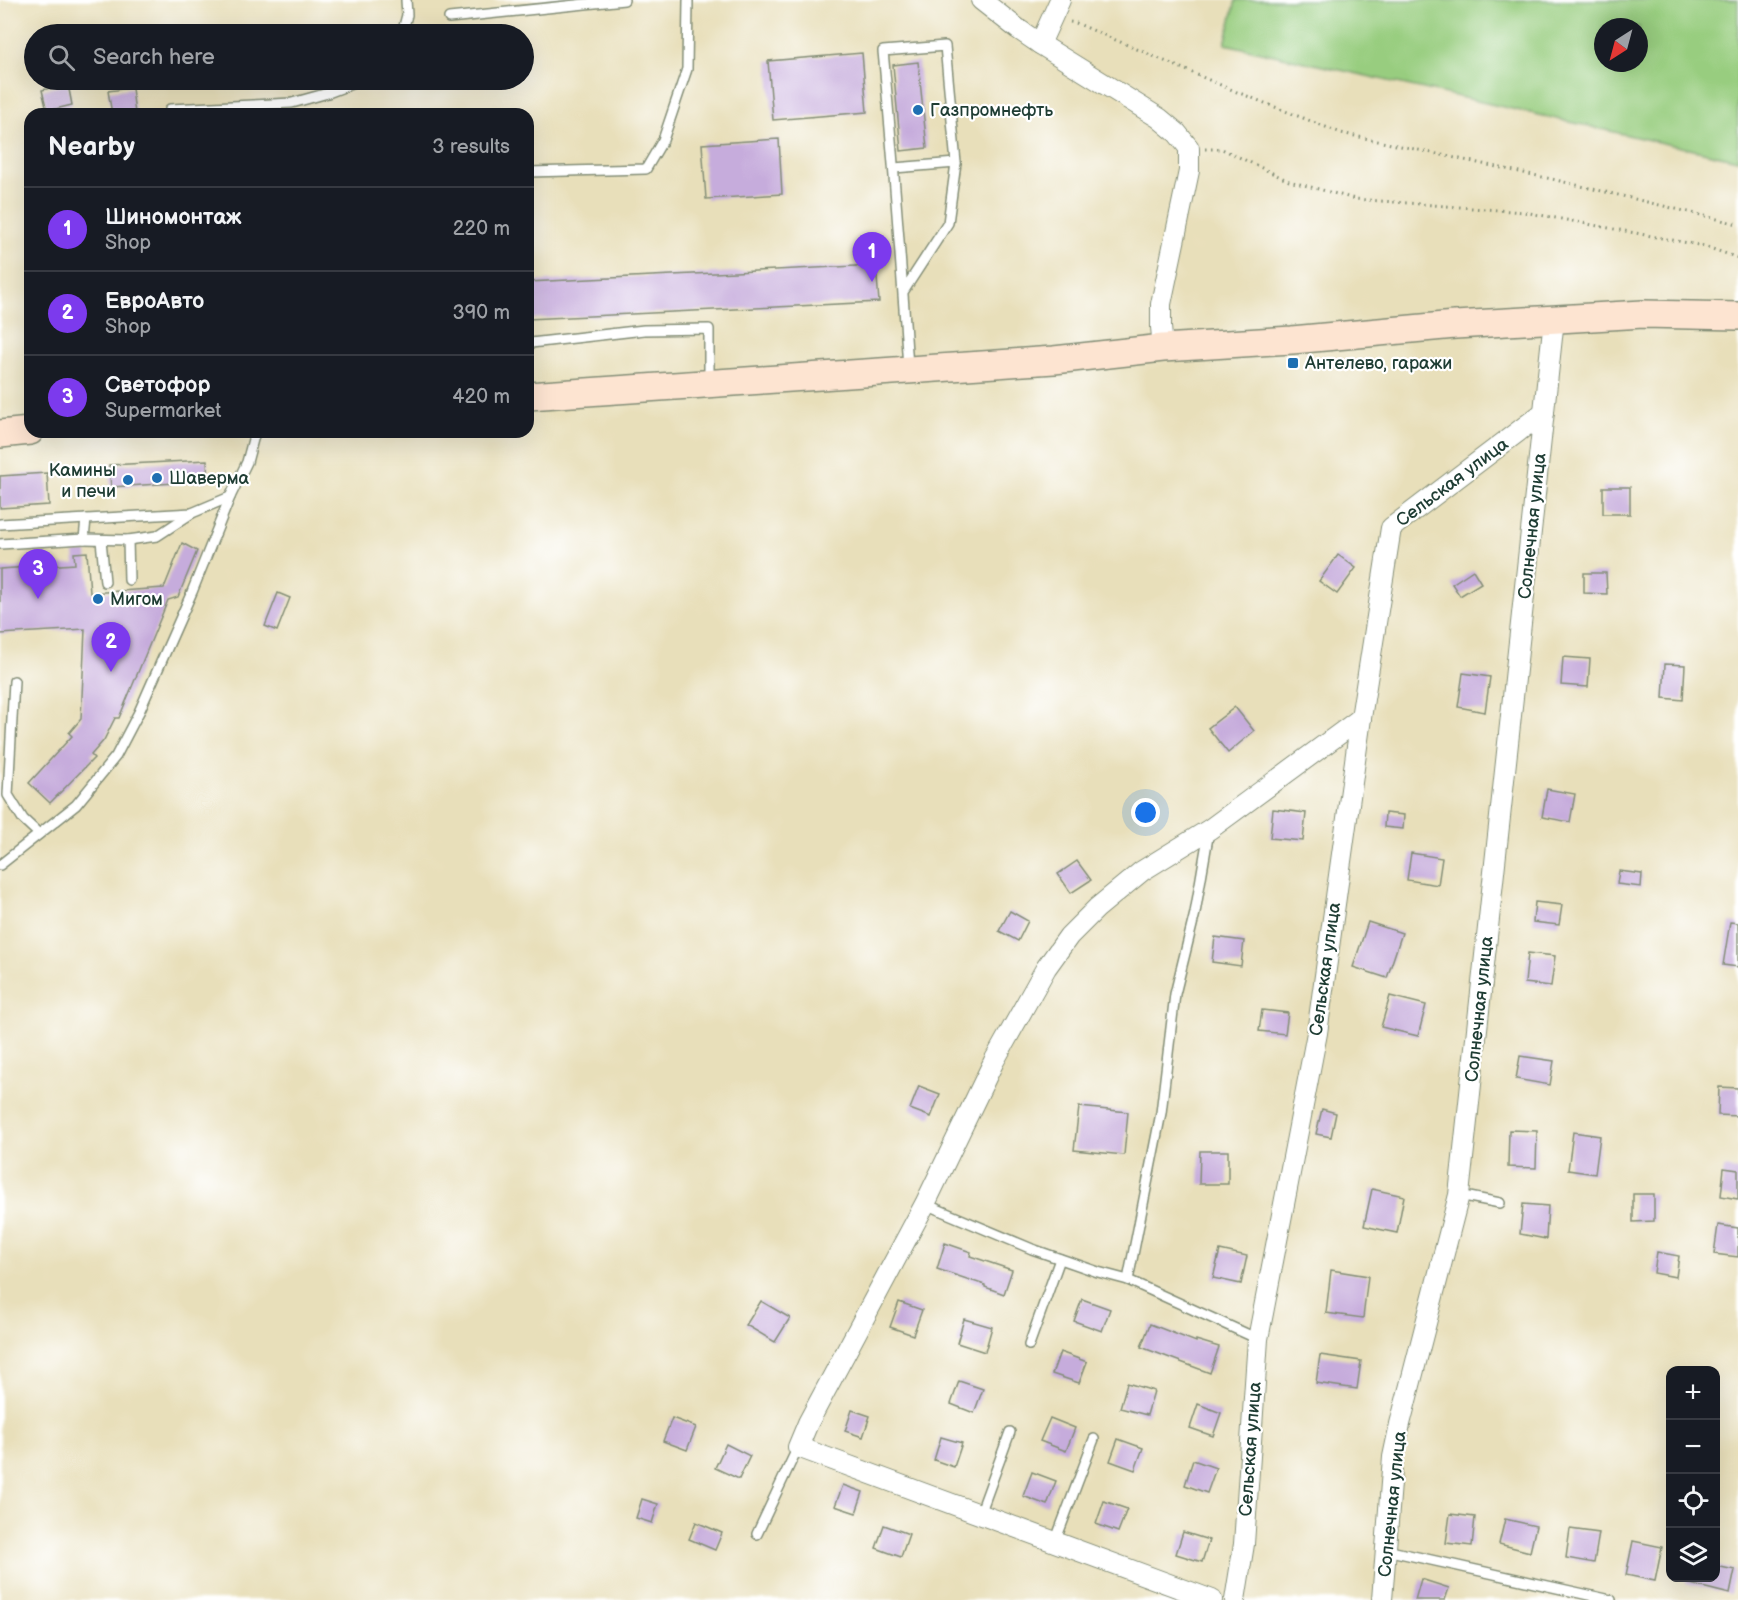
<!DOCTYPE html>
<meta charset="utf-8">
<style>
:root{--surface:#171b24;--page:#242831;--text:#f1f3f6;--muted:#9ea1a6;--line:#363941;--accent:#7c3aed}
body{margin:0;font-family:"Balsamiq Sans",sans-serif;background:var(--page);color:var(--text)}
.controls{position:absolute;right:18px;bottom:18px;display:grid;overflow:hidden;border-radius:12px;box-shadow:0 6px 24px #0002}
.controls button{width:54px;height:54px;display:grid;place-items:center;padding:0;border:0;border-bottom:2px solid var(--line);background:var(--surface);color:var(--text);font:30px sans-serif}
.compass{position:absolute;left:1594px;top:18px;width:54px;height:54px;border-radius:50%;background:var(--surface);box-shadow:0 6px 24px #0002;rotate:216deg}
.you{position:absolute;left:1146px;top:813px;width:21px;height:21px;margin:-15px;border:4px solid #fff;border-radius:50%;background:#1a73e8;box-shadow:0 0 0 9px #1a73e833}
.badge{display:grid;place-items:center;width:39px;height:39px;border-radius:50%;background:var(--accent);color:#fff;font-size:20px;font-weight:700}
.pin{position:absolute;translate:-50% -50px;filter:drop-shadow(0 2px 3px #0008)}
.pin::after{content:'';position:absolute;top:32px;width:21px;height:18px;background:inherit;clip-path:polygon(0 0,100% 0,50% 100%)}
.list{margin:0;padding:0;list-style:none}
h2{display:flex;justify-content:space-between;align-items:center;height:78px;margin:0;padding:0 24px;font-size:26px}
h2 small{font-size:20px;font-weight:400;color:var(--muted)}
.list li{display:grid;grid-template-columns:39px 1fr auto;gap:18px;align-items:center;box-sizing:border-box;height:84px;padding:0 24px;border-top:2px solid var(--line)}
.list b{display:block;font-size:22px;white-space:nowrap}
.list p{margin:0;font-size:20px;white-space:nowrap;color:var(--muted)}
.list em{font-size:20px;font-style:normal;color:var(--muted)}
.icon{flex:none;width:33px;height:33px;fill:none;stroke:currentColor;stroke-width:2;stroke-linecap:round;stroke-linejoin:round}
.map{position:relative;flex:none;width:1738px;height:1600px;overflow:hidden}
.search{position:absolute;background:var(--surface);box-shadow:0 6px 24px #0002;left:24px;top:24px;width:510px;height:66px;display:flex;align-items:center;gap:15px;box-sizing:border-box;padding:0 21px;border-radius:33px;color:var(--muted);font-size:22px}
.panel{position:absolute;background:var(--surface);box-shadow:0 6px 24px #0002;left:24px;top:108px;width:510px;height:330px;border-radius:18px}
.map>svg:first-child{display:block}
</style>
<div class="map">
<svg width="1738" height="1600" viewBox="0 0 1738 1600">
<rect width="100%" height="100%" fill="#fff"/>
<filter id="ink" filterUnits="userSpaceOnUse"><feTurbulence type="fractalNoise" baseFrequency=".0167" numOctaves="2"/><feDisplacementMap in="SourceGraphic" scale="12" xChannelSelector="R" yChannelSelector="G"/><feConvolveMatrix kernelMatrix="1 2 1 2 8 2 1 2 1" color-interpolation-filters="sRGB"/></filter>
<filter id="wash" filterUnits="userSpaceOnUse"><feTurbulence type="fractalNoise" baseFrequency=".008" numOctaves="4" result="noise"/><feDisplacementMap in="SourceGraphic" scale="24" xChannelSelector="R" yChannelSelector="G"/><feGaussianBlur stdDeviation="1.35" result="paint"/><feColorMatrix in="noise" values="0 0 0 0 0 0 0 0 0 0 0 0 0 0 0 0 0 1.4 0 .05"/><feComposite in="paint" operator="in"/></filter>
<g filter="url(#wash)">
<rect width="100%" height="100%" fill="#e8dfba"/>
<!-- green -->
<path fill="#98cd7f" stroke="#5c855a" stroke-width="1.5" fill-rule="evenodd" d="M1236,0H1738V160L1225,44ZM1603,27H1639V63H1603Z"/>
<g id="blocks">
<!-- building -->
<g fill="#c6acdc">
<path d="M862,53L867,112L773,120L768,61Z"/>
<path d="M918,62L927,148L901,151L893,65Z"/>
<path d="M68,84L72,105L47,111L42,90Z"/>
<path d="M132,88L135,114H112L108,91Z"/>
<path d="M779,139L782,194L706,199L702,144Z"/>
<path d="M876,265L879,302L528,319V282Z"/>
<path d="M207,460L208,481L111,487L109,465Z"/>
<path d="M47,473L49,505L0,508V476Z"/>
<rect x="1603" y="487" width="27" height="27"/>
<path d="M182,543L197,551L178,597L168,600L119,718H115L104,740L91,755L94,758L50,803L29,783L72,736L69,733L81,719L85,629L0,634V569L75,564L74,553L87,552L90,593L164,588Z"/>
<path d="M1338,555L1356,568L1337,594L1319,581Z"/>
<path d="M1473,570L1481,583L1460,596L1452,584Z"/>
<path d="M1584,573H1606L1607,594L1584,593Z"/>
<path d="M278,593L290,598L277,631L265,626Z"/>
<path d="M1563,657L1590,659L1588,687L1561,685Z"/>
<path d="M1665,664L1685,665L1683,700L1663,698Z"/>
<path d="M1463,673L1490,677L1485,712L1458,707Z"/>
<path d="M1235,707L1254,731L1228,753L1208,728Z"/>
<path d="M1547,789L1575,794L1570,822L1542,817Z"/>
<path d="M1273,809L1306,813L1303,841L1270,838Z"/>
<path d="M1385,813L1404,815L1403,829L1384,827Z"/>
<path d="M1411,853L1442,858L1438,885L1407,880Z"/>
<path d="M1077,861L1091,880L1071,893L1058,874Z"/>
<path d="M1619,871L1642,874L1641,887L1617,884Z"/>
<path d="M1535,902L1562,905L1559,925L1533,922Z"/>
<path d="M1010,911L1028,921L1018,941L999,931Z"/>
<path d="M1368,922L1402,933L1387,978L1353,967Z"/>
<path d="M1730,922L1738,923V967L1723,965Z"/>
<path d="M1215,937L1244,941L1241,966L1212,962Z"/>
<path d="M1528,953L1555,956L1551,986L1525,983Z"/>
<path d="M1390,996L1426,1005L1418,1036L1381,1027Z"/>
<path d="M1262,1010L1288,1013L1285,1034L1259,1031Z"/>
<path d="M1520,1056L1554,1061L1550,1085L1516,1079Z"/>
<path d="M919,1086L940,1094L931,1117L910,1109Z"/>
<path d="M1719,1087L1738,1088V1116L1718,1115Z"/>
<path d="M1079,1107L1128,1112L1124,1155L1074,1150Z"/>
<path d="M1322,1109L1336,1113L1331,1137L1316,1134Z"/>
<path d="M1509,1130L1537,1131L1536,1168L1508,1167Z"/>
<path d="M1573,1132L1600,1136L1595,1174L1568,1170Z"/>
<path d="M1200,1151H1228V1184H1199Z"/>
<path d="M1724,1168L1738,1170V1199L1721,1196Z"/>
<path d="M1372,1189L1404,1196L1397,1233L1364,1226Z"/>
<path d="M1633,1194H1654V1221L1633,1222Z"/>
<path d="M1523,1204L1548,1206L1546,1239L1520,1234Z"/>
<path d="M1718,1225L1738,1228V1257L1714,1254Z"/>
<path d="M945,1243L971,1252L970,1256L1012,1270L1004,1294L985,1287V1285L937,1269Z"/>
<path d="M1220,1250L1247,1256L1241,1284L1213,1278Z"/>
<path d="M1657,1252L1679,1256L1676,1277L1654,1273Z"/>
<path d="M1331,1270L1368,1276L1363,1318L1326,1313Z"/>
<path d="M1082,1299L1110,1309L1102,1331L1074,1321Z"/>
<path d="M761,1301L790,1318L775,1342L746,1325Z"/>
<path d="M899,1302L922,1310L913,1335L890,1327Z"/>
<path d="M964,1319L992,1327L985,1352L957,1343Z"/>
<path d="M1150,1324L1196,1342V1340L1219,1347L1210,1373L1141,1347Z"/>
<path d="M1060,1352L1087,1362L1079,1383L1052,1374Z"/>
<path d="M1320,1355L1361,1361L1357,1389L1316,1383Z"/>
<path d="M959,1381L983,1389L974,1413L951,1404Z"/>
<path d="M1127,1383L1154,1391L1147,1415L1120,1408Z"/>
<path d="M1198,1404L1221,1413L1213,1436L1190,1428Z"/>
<path d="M852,1410L870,1416L863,1437L845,1431Z"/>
<path d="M672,1418L696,1427L687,1450L663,1441Z"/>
<path d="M1050,1418L1075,1428L1066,1451L1040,1441Z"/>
<path d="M941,1437L962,1443L954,1467L934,1460Z"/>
<path d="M1118,1439L1143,1448L1135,1470L1110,1461Z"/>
<path d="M726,1444L750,1456L739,1479L715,1468Z"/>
<path d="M1193,1460L1216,1468L1207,1493L1185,1485Z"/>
<path d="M1032,1472L1056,1481L1047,1505L1023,1496Z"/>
<path d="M843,1485L863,1492L856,1513L835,1506Z"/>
<path d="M642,1499L658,1504L652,1523L636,1518Z"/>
<path d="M1104,1501L1127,1509L1118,1532L1096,1524Z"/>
<path d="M1450,1514L1475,1517L1472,1546L1446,1543Z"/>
<path d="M1505,1519L1536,1526L1530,1552L1499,1544Z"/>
<path d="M696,1522L722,1533L715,1550L689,1539Z"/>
<path d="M884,1525L909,1534L901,1557L876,1548Z"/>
<path d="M1570,1529L1599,1533L1594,1563L1566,1558Z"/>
<path d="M1183,1532L1209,1540L1202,1562L1176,1554Z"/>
<path d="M1633,1541L1662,1547L1655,1581L1626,1575Z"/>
<path d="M1716,1566L1735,1570L1730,1594L1686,1583V1578H1716Z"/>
<path d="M1421,1579L1449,1588L1445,1600H1415Z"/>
</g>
</g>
</g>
<g filter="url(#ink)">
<use href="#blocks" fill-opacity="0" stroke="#848e77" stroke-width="1.5"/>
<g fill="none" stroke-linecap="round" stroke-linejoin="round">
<!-- lane casing -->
<g stroke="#848e77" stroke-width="12">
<g id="lane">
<path d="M449,18L624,0"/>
<path d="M402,34L407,15L406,0"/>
<path d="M170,109L292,103L328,93L362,80"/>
<path d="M894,168L956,163"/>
<path d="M528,172L646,169L663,140L687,69L688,0"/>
<path d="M903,292L948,223L956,163L945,46L883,51C893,156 901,262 908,367"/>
<path d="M528,347L531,343L644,330L709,329V381"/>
<path d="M0,524L192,513L230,497L247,462L255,432"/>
<path d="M84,539L128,540L157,536L192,513"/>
<path d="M101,540L105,582"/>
<path d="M128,540L129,580"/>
<path d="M0,544L84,539L86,519"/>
<path d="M14,681L8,795L23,819L39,834"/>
<path d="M0,865L76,805L116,756L139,712L192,592L230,497"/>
<path d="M1459,1195L1500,1203"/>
<path d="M925,1204L1032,1249L1098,1272L1128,1280L1258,1339"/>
<path d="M1128,1280L1161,1113L1175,994L1195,913L1209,831"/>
<path d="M1029,1345L1060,1259"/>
<path d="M980,1514L1010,1432"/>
<path d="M757,1534L798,1447"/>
<path d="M1055,1542L1094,1439"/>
<path d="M1386,1550L1611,1600"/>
</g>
</g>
<!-- street casing -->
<g stroke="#848e77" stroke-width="22">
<g id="street">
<path d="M981,0L1018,29L1040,44L1159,118L1177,133L1189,148V171L1161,304V327L1163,348"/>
<path d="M1040,44L1060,0"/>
<path d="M1212,1600L798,1447L808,1423L925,1204L994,1061L1046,968L1069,936L1097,908L1142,871L1210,829L1361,718"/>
<path d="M1235,1600L1244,1544L1258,1339L1317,1033L1361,718L1391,528L1544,412"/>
<path d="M1382,1600L1393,1457L1400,1424L1459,1195L1554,319"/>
</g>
</g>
<!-- secondary casing -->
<g stroke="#848e77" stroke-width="30">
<g id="secondary">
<path d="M528,396L1054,360L1163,348L1292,340L1455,325L1643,314L1738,316"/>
<path d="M0,434L30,431"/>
</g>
</g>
<!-- path -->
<g stroke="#848e77" stroke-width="3" stroke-dasharray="1.5 4.5" stroke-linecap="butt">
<path d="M1070,22L1076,23L1237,92L1341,133L1556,180L1738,224"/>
<path d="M1205,149H1222L1289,181L1355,199L1524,212L1704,246L1738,258"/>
</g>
<!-- lane -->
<use href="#lane" stroke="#fff" stroke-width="9"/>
<!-- street -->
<use href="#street" stroke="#fff" stroke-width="20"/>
<!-- secondary -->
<use href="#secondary" stroke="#fde4d1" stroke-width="27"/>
</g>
</g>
<!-- markers -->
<g fill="#1f6fb2" stroke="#fff" stroke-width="2">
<circle cx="918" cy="110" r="6"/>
<rect x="1287" y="357" width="12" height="12" rx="3"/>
<circle cx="157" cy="478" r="6"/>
<circle cx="128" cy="480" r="6"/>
<circle cx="98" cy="599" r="6"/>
</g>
<g text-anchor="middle" stroke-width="4.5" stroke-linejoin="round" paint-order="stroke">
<!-- poi labels -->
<g font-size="18" fill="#1f3d34" stroke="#fff" text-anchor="start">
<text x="930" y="116">Газпромнефть</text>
<text x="1305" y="369">Антелево, гаражи</text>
<text x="116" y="476" text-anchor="end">Камины<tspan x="116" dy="21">и печи</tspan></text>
<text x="169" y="484">Шаверма</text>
<text x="110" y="605">Мигом</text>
</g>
<!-- street labels -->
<g font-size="18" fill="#1f3d34" stroke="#fff">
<text transform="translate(1452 482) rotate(-37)" y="6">Сельская улица</text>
<text transform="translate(1532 526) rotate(-84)" y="6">Солнечная улица</text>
<text transform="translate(1325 969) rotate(-82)" y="6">Сельская улица</text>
<text transform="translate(1479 1009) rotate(-84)" y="6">Солнечная улица</text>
<text transform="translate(1250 1449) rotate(-86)" y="6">Сельская улица</text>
<text transform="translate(1392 1504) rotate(-84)" y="6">Солнечная улица</text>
</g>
</g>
</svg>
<div class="controls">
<button>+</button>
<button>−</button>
<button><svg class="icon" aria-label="locate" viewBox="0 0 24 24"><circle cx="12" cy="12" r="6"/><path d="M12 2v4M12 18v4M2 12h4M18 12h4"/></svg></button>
<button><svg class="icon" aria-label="layers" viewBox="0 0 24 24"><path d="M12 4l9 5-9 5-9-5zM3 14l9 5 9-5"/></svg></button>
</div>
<svg class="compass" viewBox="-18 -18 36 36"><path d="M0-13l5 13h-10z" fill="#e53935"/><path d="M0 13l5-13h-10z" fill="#9ea1a6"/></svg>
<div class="you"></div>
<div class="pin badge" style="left:872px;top:282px">1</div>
<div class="pin badge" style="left:111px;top:672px">2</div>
<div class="pin badge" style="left:38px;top:599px">3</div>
<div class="search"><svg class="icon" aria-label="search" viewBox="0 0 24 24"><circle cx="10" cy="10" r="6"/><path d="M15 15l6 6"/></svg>Search here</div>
<section class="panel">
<h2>Nearby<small>3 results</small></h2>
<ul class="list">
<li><span class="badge">1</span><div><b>Шиномонтаж</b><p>Shop</p></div><em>220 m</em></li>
<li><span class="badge">2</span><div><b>ЕвроАвто</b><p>Shop</p></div><em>390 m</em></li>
<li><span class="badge">3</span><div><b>Светофор</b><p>Supermarket</p></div><em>420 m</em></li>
</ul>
</section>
</div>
